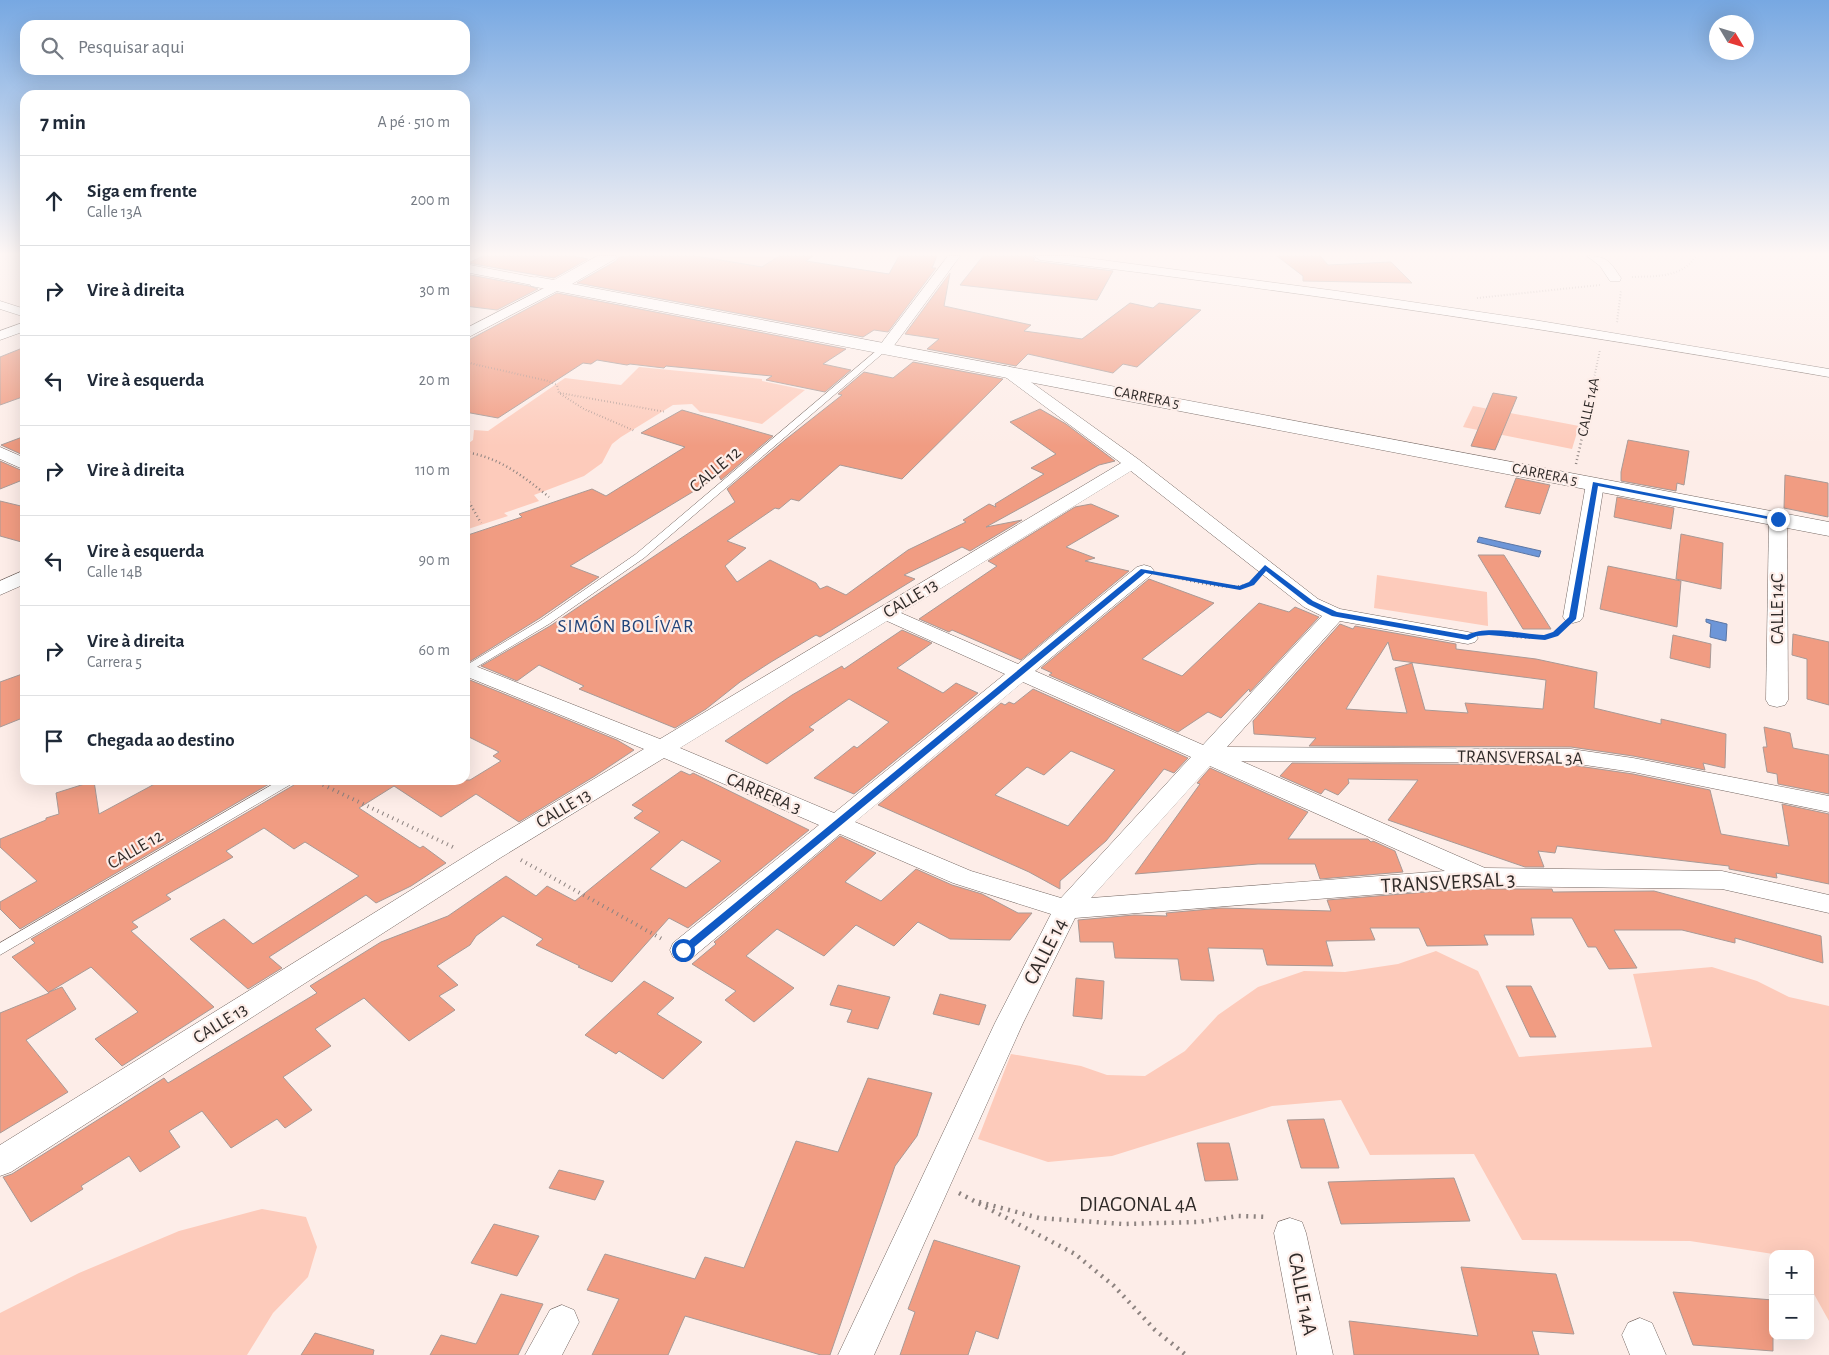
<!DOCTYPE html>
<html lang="pt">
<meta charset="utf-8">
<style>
:root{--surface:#fff;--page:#f2f2f3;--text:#1f2937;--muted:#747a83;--line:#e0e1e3}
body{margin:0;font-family:"Alegreya Sans",sans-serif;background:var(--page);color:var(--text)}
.controls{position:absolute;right:15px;bottom:15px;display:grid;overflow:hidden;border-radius:10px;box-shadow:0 5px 20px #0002}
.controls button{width:45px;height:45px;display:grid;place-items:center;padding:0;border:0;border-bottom:1px solid var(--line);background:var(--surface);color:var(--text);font:25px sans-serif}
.compass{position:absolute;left:1709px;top:15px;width:45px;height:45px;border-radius:50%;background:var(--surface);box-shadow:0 5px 20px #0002;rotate:128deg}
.stop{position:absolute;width:15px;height:15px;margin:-11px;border:4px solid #0f59c4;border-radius:50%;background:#fff}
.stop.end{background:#0f59c4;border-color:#fff;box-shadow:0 1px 5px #0008}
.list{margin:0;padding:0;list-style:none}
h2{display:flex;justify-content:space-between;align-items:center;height:65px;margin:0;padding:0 20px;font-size:21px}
h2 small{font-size:16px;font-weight:400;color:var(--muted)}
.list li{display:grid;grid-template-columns:32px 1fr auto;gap:15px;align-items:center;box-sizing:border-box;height:90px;padding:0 20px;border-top:1px solid var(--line)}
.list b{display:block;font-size:19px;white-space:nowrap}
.list p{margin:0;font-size:16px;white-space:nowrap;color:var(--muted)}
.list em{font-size:16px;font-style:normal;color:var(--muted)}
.icon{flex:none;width:28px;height:28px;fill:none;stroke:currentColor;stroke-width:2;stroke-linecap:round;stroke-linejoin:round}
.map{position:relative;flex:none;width:1829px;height:1355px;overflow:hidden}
.search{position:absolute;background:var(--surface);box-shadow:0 5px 20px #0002;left:20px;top:20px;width:450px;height:55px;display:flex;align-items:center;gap:12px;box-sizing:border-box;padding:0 18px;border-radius:15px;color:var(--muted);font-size:19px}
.panel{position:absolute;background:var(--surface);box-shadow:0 5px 20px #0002;left:20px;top:90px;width:450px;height:695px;border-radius:15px}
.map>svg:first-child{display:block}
</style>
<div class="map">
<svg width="1829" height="1355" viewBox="0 0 1829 1355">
<rect width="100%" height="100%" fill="#fdede8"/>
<!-- green -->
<g fill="#fdcbbb">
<path d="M696,256H768L844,269L830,278Z"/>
<path d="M639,367L762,379V381L805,390L762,424L716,414L700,412L692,404L673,405L621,437L612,444L602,463L584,476L534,495L539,501L504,513L508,516L465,530V446L473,440L474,430L488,431L565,378L621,385Z"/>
<path d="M1473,406L1579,426L1572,449L1463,427Z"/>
<path d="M1377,575L1487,592L1488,626L1374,608Z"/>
<path d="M1436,951L1478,971L1519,1057L1652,1047L1633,974L1712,967L1757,981L1789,997L1829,1006V1321L1810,1287V1254H1773L1690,1241L1522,1240L1474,1154L1370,1155L1341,1100L1272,1106L1112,1156L1048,1162L978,1139L1011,1054L1081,1066L1107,1075L1145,1076L1185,1051L1218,1015L1258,987L1304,971L1345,972L1398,964Z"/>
<path d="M262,1209L306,1217L317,1247L308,1277L273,1313L247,1355H0V1313L79,1273L179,1231Z"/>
</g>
<!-- water -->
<g fill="#6d96d8" stroke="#5b76a4">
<path d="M1479,537L1541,551L1539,557L1477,542Z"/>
<path d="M1706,619L1727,624L1726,641L1710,637L1711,624L1706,622Z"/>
</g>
<!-- building -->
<g fill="#f19c82" stroke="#a99a96" fill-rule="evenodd">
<path d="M483,256H573L588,259L554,278L468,263Z"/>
<path d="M627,256H696L762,267L779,256H813L806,261L889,274L899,256H937L932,268H936L888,332L874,330L863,337L577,283L616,261L619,257Z"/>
<path d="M983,256H1032L1035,259L1033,261L1113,271L1097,300L960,285Z"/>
<path d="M1277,256H1320L1328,265L1391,262L1412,283L1303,281V276Z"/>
<path d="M950,273L944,306L1031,325L1024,331L1082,339L1130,303L1153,308L1159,303L1201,310L1137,367L1123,364L1113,373L1028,354L1016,366L927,349L939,339L905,334Z"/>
<path d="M465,274L529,286L538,289L497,310L465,306Z"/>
<path d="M557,293L846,349L823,364L851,370L825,392L766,380L772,376L666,366L664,368L630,364L627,365L597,360L591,364L583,363L498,418L465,412V342Z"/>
<path d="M25,347V396L0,405V357Z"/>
<path d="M913,362L1003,379L902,479L840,465L799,501L791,499L779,509L775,508L727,541L746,548L725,566L737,582L770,560L816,583L820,589L827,586L846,595L908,550L966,522L963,520L989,504L996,507L995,504L1044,474L1031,468L1056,454L1010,422L1040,409L1066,424L1115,461L1099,465L986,527L1022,520L970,551L962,547L904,575L915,579L820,637L816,635L771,662L740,682L706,709L675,728L579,689L584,686L539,665L517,681L481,666L550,626L735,502L727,489L785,440L837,399L842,395L838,394L864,372L893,378Z"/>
<path d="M1493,393L1517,397L1495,450L1471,446Z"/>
<path d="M682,410L773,436L721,480L719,476L570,566L599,577L540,618L469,662L465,660V536L522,517L519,514L592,489L606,496L685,447L641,433Z"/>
<path d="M25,436V456L1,445Z"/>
<path d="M1628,440L1689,451L1684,485L1677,483L1676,491L1621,481V472Z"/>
<path d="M0,461L25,472V479L0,489Z"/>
<path d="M1785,475L1828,483V517L1784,508Z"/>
<path d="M1516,478L1550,485L1540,514L1505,507Z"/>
<path d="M1617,497L1674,508L1671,529L1614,517Z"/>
<path d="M0,501L25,507V543L0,536Z"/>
<path d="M1091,504L1119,516L1066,547L1095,558L1085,561L1129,571L1021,660L952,630L949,632L919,619L997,566L988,561L1075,507Z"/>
<path d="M1681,534L1723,543L1721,589L1676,579Z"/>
<path d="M1478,555H1504L1551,629H1523Z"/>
<path d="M1608,566L1681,581L1677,627L1600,609Z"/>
<path d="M1149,579L1214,603L1142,659L1182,676L1259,603L1289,612L1295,607L1319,617L1250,692L1249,689L1221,718L1208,712L1178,732L1049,675L1052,673L1041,668Z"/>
<path d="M1340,624L1353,629L1355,626L1456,644V649L1536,659L1597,672L1594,708L1661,724V719L1726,734L1725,768L1703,763L1705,770L1633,756L1571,747L1309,746L1316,738L1254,734L1253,721ZM1388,642L1393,660L1546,680L1543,709L1465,703L1468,713L1425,710L1412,663L1395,668L1407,713L1346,709Z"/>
<path d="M902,630L932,643L897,668L943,693L956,683L978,693L854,794L814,778L854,746L857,748L889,722L849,699L809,727L814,730L767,764L725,741L792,695L842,666L844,669Z"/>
<path d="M1793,634L1829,642V705L1807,699V659L1792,655Z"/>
<path d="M1673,635L1711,644L1710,668L1670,658Z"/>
<path d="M25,673V717L0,727V682Z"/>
<path d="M465,678L617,740L634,750L595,776L519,822L476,794L441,817L394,786L359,808L420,848L423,846L446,863L411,886L376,903L366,895L269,957L282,968L248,989L190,939L224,919L253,944L359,876L305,842L294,849L264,828L226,851L233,857L166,895L171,899L132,922L138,927L131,931L214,1007L122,1066L95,1039L138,1012L91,967L49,992L62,987L76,1009L26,1040L68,1092L0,1133V1013L49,993L12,957L35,943L31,939L294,785L297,780H470L501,761L493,756L499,752L465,735V720L469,707L465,705Z"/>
<path d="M1033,689L1188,758L1174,773L1164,769L1106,841L1060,881V889L1029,872L878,805L1001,703L1005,705L1009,702L1014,704ZM1071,751L1115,770L1068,826L995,795L1027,767L1044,775Z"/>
<path d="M1764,727L1790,733L1793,748L1829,755V794L1778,784L1777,774L1767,772L1763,747H1767Z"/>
<path d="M1292,763L1571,765L1633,774L1710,790L1721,834L1789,846L1782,804L1829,814V884L1776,873L1777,878L1729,869V866L1557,846L1555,853L1538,851L1544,867H1525L1388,820L1418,780L1348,779L1349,783L1338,795L1325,789L1321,794L1280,776Z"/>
<path d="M1210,768L1308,812L1288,839H1368L1371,842L1373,841L1395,851L1403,872L1320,879L1315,864H1258L1135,874L1200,784L1197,783Z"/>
<path d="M681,771L690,775L693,773L809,830L688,928L669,918L612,982L578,967L580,966L536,945L543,939L503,916L476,936L470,945L437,966L458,985L439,996L455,1010L409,1041L364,998L315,1029L331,1046L283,1077L312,1110L285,1128L277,1119L231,1148L202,1111L169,1131L180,1147L140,1172L129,1156L81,1186L83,1189L31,1222L3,1177L12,1174L164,1078L168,1083L317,993L310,986L381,942L448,916L506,876L536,896L547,886L575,901L660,832L634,818L643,811L632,805ZM682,840L721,861L686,888L650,869Z"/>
<path d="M162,780H276L20,929L0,909V902L37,881L0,847V839L46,820V818L59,814L56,793L94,781L99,814Z"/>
<path d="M840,836L876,853L845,882L881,901L916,869L952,885L982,894L1018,913H1032L1010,940L950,939L918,922L894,946L856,925L824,956L777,929L746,956L794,988L754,1022L725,1000L736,991L692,964L716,944L714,942Z"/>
<path d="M1464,889H1552L1553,892L1654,891L1821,936L1823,963L1735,938V943L1682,930H1614L1637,968L1609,969L1596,947H1588L1572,918H1531L1534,935H1484L1488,945L1427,946L1419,928H1370L1375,940L1326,941L1333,966L1267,965L1263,949L1208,948L1214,981L1181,980L1178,959L1115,958L1113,942H1080L1078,920L1134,915L1167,916L1166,913L1221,908L1331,911L1327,900Z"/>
<path d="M1076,978L1104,981L1102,1019L1073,1016Z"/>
<path d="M644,981L674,998L657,1014L702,1042L663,1079L619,1051L616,1054L585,1035Z"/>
<path d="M838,985L890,997L878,1029L847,1022L852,1010L830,1005Z"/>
<path d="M1506,986H1531L1556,1037H1530Z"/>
<path d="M940,994L986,1005L979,1025L933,1014Z"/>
<path d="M868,1078L932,1093L917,1136L895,1166L830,1355H821L685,1316L668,1355H592L619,1299L587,1290L605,1254L695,1279L705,1257L744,1268L796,1141L838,1152Z"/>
<path d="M1324,1119L1339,1168H1301L1287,1120Z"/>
<path d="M1197,1143H1229L1238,1180L1205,1181Z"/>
<path d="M559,1170L604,1181L595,1200L549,1188Z"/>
<path d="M1454,1178L1470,1221L1341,1224L1328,1182Z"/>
<path d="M494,1224L539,1236L517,1276L471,1263Z"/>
<path d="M934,1240L1020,1266L998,1339L976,1331L968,1355H900L915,1312L908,1309Z"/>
<path d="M1461,1267L1556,1274L1574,1334L1532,1331L1539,1355H1354L1349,1321L1478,1336Z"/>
<path d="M1673,1292L1773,1300V1351L1693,1345Z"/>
<path d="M501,1294L543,1304L518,1355H430L441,1335L476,1344Z"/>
<path d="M315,1333L374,1350L373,1355H301Z"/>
</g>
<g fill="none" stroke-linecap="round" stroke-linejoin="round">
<!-- service casing -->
<g stroke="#746762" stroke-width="1">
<g id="service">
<path d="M882,346L889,348L644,558L549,624L465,674V666L541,620L636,554Z"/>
<path d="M280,780H295L293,783L0,955V943Z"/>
</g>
</g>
<!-- minor casing -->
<g stroke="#746762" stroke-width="1">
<g id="minor">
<path d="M948,256H960L890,351H880L878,348L880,345Z"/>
<path d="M1034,256H1072L1337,291L1534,320L1829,369V377C1567,332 1304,292 1040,260Z"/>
<path d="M1587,256C1608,256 1610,262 1621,278L1620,281H1610L1600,266Z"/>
<path d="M465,264L537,278L543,282L537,286L465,272Z"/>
<path d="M556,282L563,286L561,289L465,339V329Z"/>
<path d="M0,301L25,309V317L0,309Z"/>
<path d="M25,322V331L0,340V331Z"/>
<path d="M1005,366L1010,367L1138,459L1318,599L1340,609L1468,632L1475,634L1478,638L1475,642L1468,644L1340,621L1227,747L1571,749L1633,758L1829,796V812L1633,772L1571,763L1241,761L1485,868L1722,871L1829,895V913L1722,889L1484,886L1075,918L1023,1023L874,1355H838L995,1023L1051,914L953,883L840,834L693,957L683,960L673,957L670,950L673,943L819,825L664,758L500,858L11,1172L0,1176V1145L482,846L644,749L465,676V662L660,739L1121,463L1000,373L998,370L1000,367ZM1131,471L1304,607L1322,616L1203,745L1035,671L1151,575L1154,571L1151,567L1144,565L1137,567L1018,664L901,613ZM887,621L1005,674L834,813L680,748ZM1023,682L1191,757L1061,898L971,871L855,822ZM1210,766L1445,871L1091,898Z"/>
<path d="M0,447L25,458V470L0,459Z"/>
<path d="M1595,479L1601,480L1604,484L1583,617L1580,621L1573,623L1566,621L1563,617L1586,484L1589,480Z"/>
<path d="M1778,514L1784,515L1787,519L1788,700L1785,705L1777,707L1769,705L1766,700L1769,519L1772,515Z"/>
<path d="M25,570V584L0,595V581Z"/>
<path d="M1290,1218L1302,1222L1306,1233L1333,1355H1297L1274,1233L1278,1222Z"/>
<path d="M562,1305L574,1310L579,1322L562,1355H525L550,1310Z"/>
<path d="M1640,1318L1652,1323L1666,1355H1630L1622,1335L1628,1323Z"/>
</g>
</g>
<!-- tertiary casing -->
<g stroke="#746762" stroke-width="1">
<path id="tertiary" d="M597,256H617L615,259L572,284L1829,522V536L556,291L531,286L529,282L531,278L537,277L554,280Z"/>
</g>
<!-- path-far3 -->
<g stroke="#8d8380" stroke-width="2" stroke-dasharray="0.5 2.5" stroke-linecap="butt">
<path d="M1632,277C1656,276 1682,278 1696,256"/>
<path d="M1477,298L1600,285"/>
<path d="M1617,322L1621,291"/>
<path d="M465,362L548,381L557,385L559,393L584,409L635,431"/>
<path d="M560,393L666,412"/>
<path d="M1582,434L1600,350"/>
</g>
<!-- path-far2 -->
<g stroke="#8d8380" stroke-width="2.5" stroke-dasharray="1 3" stroke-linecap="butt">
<path d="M465,452C499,457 523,476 549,497"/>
<path d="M1576,464L1583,433"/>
<path d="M465,495L481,523"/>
<path d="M1163,575C1188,579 1231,594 1254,582"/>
<path d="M1489,633C1512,635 1539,644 1560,630"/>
</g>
<!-- path-far1 -->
<g stroke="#8d8380" stroke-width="4" stroke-dasharray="1 4.5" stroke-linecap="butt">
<path d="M313,780L455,848"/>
<path d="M521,860L662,939"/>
</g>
<!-- path -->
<g stroke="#8d8380" stroke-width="4.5" stroke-dasharray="2 5.5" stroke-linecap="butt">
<path d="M959,1193L1075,1254L1114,1286L1155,1330L1186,1355"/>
<path d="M979,1202L1039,1218L1123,1224L1198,1222L1238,1216L1268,1217"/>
</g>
<!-- service -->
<use href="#service" fill="#fff" fill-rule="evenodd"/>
<!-- minor -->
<use href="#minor" fill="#fff" fill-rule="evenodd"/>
<!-- tertiary -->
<use href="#tertiary" fill="#fff" fill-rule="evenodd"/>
</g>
<!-- sky -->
<linearGradient id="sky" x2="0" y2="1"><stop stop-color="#77a8e2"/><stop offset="0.57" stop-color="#fef7f5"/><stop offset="1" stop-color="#fef7f5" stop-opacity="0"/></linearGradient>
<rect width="1829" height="446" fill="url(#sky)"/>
<!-- route -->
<path fill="#0f59c4" d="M1593,482L1781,519L1778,521L1598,486L1576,619L1558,636L1545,640L1489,635L1477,636L1468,640L1332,616L1308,604L1266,571L1254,585L1240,590L1145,573L687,953H679L678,950L1141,569L1239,586L1249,582L1265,565L1313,601L1337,612L1467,635C1487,625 1522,634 1544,635L1553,632L1569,617Z"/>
<g text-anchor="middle" stroke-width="4.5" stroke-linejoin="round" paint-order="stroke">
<!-- far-street labels -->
<g font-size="15" fill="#302b29" stroke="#fdede8">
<text transform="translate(1147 397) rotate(11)" y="5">CARRERA 5</text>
<text transform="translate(1588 407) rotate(-78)" y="5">CALLE 14A</text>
<text transform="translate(1545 474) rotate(11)" y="5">CARRERA 5</text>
</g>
<!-- street labels -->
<g font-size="18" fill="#302b29" stroke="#fdede8">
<text transform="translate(715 469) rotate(-40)" y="6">CALLE 12</text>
<text transform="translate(910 598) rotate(-31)" y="6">CALLE 13</text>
<text transform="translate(1777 609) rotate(-90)" y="6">CALLE 14C</text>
<text transform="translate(1520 757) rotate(1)" y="6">TRANSVERSAL 3A</text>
<text transform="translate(764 793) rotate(23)" y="6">CARRERA 3</text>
<text transform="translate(563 808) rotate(-31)" y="6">CALLE 13</text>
<text transform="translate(135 849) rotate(-30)" y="6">CALLE 12</text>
<text transform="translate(220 1023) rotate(-32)" y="6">CALLE 13</text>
</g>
<!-- neighbourhood labels -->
<g font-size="19" letter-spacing="1" fill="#22447a" stroke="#fdede8">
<text x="626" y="632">SIMÓN BOLÍVAR</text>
</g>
<!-- near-street labels -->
<g font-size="21" fill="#302b29" stroke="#fdede8">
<text transform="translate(1448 882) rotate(-3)" y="7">TRANSVERSAL 3</text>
<text transform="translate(1045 951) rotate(-63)" y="7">CALLE 14</text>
<text x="1138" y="1211">DIAGONAL 4A</text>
<text transform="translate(1303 1294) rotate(79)" y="7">CALLE 14A</text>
</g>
</g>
</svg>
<div class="controls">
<button>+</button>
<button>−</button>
</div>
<svg class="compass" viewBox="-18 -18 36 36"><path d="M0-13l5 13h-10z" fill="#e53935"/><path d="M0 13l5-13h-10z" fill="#747a83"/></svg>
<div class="stop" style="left:683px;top:950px"></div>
<div class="stop end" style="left:1778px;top:519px"></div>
<div class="search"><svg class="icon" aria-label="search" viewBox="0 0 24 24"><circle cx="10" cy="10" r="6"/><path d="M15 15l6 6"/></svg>Pesquisar aqui</div>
<section class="panel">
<h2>7 min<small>A pé · 510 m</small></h2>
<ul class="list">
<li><svg class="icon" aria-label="ahead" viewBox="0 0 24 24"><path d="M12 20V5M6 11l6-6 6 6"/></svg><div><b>Siga em frente</b><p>Calle 13A</p></div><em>200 m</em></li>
<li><svg class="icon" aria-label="right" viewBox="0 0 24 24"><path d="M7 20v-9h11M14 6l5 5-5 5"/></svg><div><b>Vire à direita</b></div><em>30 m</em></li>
<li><svg class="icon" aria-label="left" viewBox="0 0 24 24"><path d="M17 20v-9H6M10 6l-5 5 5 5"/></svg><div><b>Vire à esquerda</b></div><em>20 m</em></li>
<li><svg class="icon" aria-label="right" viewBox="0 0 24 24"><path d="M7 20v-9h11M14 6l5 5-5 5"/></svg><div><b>Vire à direita</b></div><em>110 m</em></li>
<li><svg class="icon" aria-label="left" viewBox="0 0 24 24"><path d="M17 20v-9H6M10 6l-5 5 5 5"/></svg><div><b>Vire à esquerda</b><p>Calle 14B</p></div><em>90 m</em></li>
<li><svg class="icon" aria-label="right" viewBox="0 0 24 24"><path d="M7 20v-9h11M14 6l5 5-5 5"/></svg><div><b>Vire à direita</b><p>Carrera 5</p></div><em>60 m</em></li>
<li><svg class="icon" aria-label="arrive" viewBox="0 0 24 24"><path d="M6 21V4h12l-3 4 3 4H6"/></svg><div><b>Chegada ao destino</b></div></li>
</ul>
</section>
</div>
